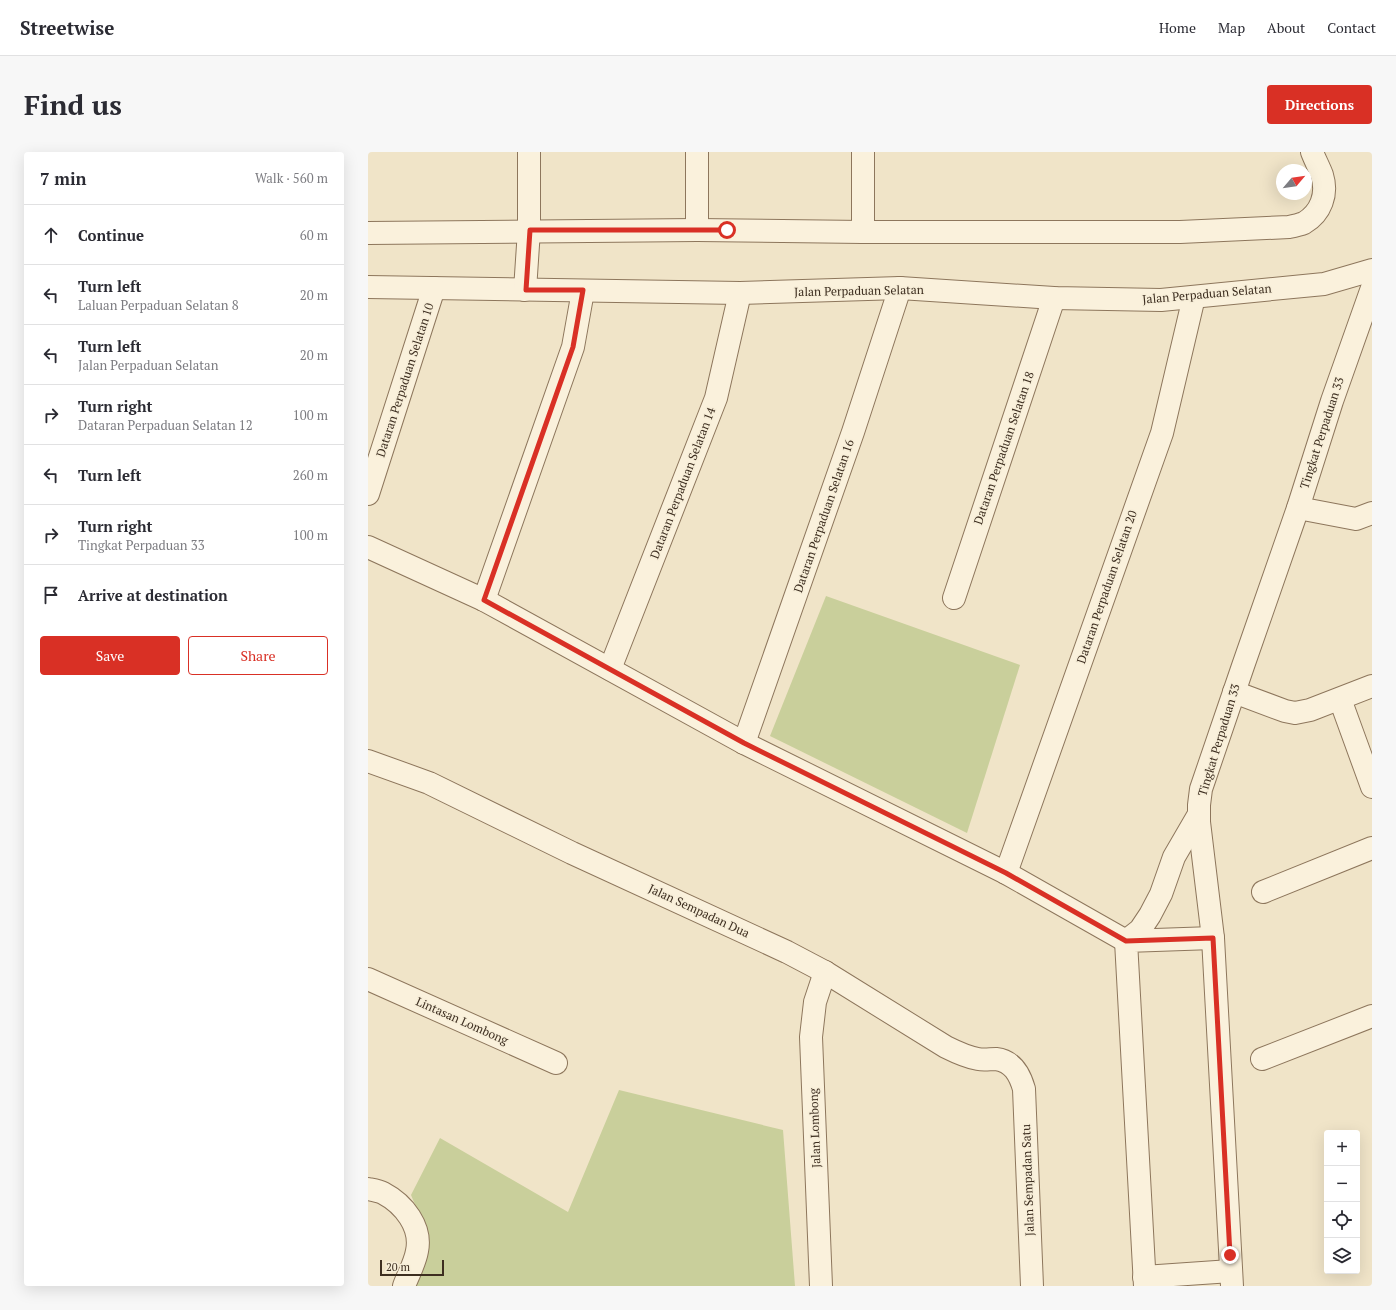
<!DOCTYPE html>
<meta charset="utf-8">
<style>
:root{--surface:#fff;--page:#f7f7f7;--text:#2b2b33;--muted:#7c7c81;--line:#e1e1e2;--accent:#d93025}
body{margin:0;font-family:"PT Serif",serif;background:var(--page);color:var(--text)}
.controls{position:absolute;right:12px;bottom:12px;display:grid;overflow:hidden;border-radius:4px;box-shadow:0 4px 16px #0002}
.controls button{width:36px;height:36px;display:grid;place-items:center;padding:0;border:0;border-bottom:1px solid var(--line);background:var(--surface);color:var(--text);font:20px sans-serif}
.compass{position:absolute;left:908px;top:12px;width:36px;height:36px;border-radius:50%;background:var(--surface);box-shadow:0 4px 16px #0002;rotate:61deg}
.scale{position:absolute;left:12px;bottom:10px;width:64px;box-sizing:border-box;padding-left:4px;border:2px solid #3d2e20;border-top:0;font-size:11px;line-height:14px;white-space:nowrap;color:#3d2e20;-webkit-text-stroke:3px #f7eed8;paint-order:stroke}
.stop{position:absolute;width:12px;height:12px;margin:-9px;border:3px solid #d93025;border-radius:50%;background:#fff}
.stop.end{background:#d93025;border-color:#fff;box-shadow:0 1px 4px #0008}
.list{margin:0;padding:0;list-style:none}
h2{display:flex;justify-content:space-between;align-items:center;height:52px;margin:0;padding:0 16px;font-size:17px}
h2 small{font-size:13px;font-weight:400;color:var(--muted)}
.list li{display:grid;grid-template-columns:26px 1fr auto;gap:12px;align-items:center;box-sizing:border-box;height:60px;padding:0 16px;border-top:1px solid var(--line)}
.list b{display:block;font-size:15px;white-space:nowrap}
.list p{margin:0;font-size:13px;white-space:nowrap;color:var(--muted)}
.list em{font-size:13px;font-style:normal;color:var(--muted)}
.actions{display:flex;gap:8px;padding:12px 16px}
.actions a{flex:1;padding:9px 0;border:1px solid var(--accent);border-radius:4px;text-align:center;font-size:14px;color:var(--accent)}
.actions .main{background:var(--accent);color:#fff}
.icon{flex:none;width:22px;height:22px;fill:none;stroke:currentColor;stroke-width:2;stroke-linecap:round;stroke-linejoin:round}
.map{position:relative;flex:none;width:1004px;height:1134px;overflow:hidden;border-radius:4px}
header{display:flex;align-items:center;gap:24px;box-sizing:border-box;height:56px;padding:0 20px;background:var(--surface);border-bottom:1px solid var(--line)}
header strong{font-size:19px}
nav{display:flex;gap:22px;margin-inline-start:auto;font-size:14px}
.intro{display:flex;align-items:center;justify-content:space-between;box-sizing:border-box;height:96px;padding:0 24px}
h1{margin:0;font-size:28px}
.button{padding:10px 18px;border-radius:4px;background:var(--accent);color:#fff;font-size:14px;font-weight:700}
main{display:flex;gap:24px;padding:0 24px}
aside{flex:1;background:var(--surface);border-radius:4px;box-shadow:0 4px 16px #0002}
.map>svg:first-child{display:block}
</style>
<header>
<strong>Streetwise</strong>
<nav><a>Home</a><a>Map</a><a>About</a><a>Contact</a></nav>
</header>
<div class="intro"><h1>Find us</h1><a class="button">Directions</a></div>
<main>
<aside>
<h2>7 min<small>Walk · 560 m</small></h2>
<ul class="list">
<li><svg class="icon" aria-label="ahead" viewBox="0 0 24 24"><path d="M12 20V5M6 11l6-6 6 6"/></svg><div><b>Continue</b></div><em>60 m</em></li>
<li><svg class="icon" aria-label="left" viewBox="0 0 24 24"><path d="M17 20v-9H6M10 6l-5 5 5 5"/></svg><div><b>Turn left</b><p>Laluan Perpaduan Selatan 8</p></div><em>20 m</em></li>
<li><svg class="icon" aria-label="left" viewBox="0 0 24 24"><path d="M17 20v-9H6M10 6l-5 5 5 5"/></svg><div><b>Turn left</b><p>Jalan Perpaduan Selatan</p></div><em>20 m</em></li>
<li><svg class="icon" aria-label="right" viewBox="0 0 24 24"><path d="M7 20v-9h11M14 6l5 5-5 5"/></svg><div><b>Turn right</b><p>Dataran Perpaduan Selatan 12</p></div><em>100 m</em></li>
<li><svg class="icon" aria-label="left" viewBox="0 0 24 24"><path d="M17 20v-9H6M10 6l-5 5 5 5"/></svg><div><b>Turn left</b></div><em>260 m</em></li>
<li><svg class="icon" aria-label="right" viewBox="0 0 24 24"><path d="M7 20v-9h11M14 6l5 5-5 5"/></svg><div><b>Turn right</b><p>Tingkat Perpaduan 33</p></div><em>100 m</em></li>
<li><svg class="icon" aria-label="arrive" viewBox="0 0 24 24"><path d="M6 21V4h12l-3 4 3 4H6"/></svg><div><b>Arrive at destination</b></div></li>
</ul>
<div class="actions"><a class="main">Save</a><a>Share</a></div>
</aside>
<div class="map">
<svg width="1004" height="1134" viewBox="0 0 1004 1134">
<rect width="100%" height="100%" fill="#f0e4c8"/>
<!-- green -->
<g fill="#c9cf9b">
<path d="M458,444L652,513L599,681L402,584Z"/>
<path d="M251,938L415,978L427,1134H47L61,1086L43,1043L72,986L200,1060Z"/>
</g>
<g fill="none" stroke-linecap="round" stroke-linejoin="round">
<!-- minor casing -->
<g stroke="#8d765c" stroke-width="24">
<g id="minor">
<path d="M329,78V0"/>
<path d="M495,80V0"/>
<path d="M0,81L329,78L495,80H812L921,75C926,74 931,73 936,71C953,61 960,42 954,23C951,15 947,8 944,0"/>
<path d="M0,135L372,141L532,136L686,146L793,148L956,132L1004,118"/>
<path d="M157,138L161,78V0"/>
<path d="M0,342L66,136"/>
<path d="M930,356L988,367L1004,361"/>
<path d="M0,395L116,448L376,591L638,721L758,789L772,778L782,763L793,742L806,705L831,662"/>
<path d="M586,446L686,146"/>
<path d="M116,448L205,195L215,139"/>
<path d="M242,517L348,246L372,141"/>
<path d="M866,540L917,559L927,561L942,558L1004,534"/>
<path d="M972,547L1004,635"/>
<path d="M376,591L485,280L532,136"/>
<path d="M0,609L61,631L204,701L419,800L457,820L578,895C588,900 598,905 610,907C616,908 622,907 628,907C645,909 652,923 656,937L664,1134"/>
<path d="M638,721L794,281L826,145"/>
<path d="M895,740L1004,696"/>
<path d="M0,827L188,911"/>
<path d="M894,907L1004,864"/>
<path d="M0,1037C5,1038 11,1039 15,1041C36,1052 54,1075 49,1099C47,1111 40,1123 36,1134"/>
<path d="M776,1125L863,1119"/>
<path d="M453,1134L443,885L447,850L457,820"/>
<path d="M777,1134L758,789L845,786"/>
<path d="M864,1134L845,786L831,670V653L833,637L875,514L930,356L964,249L1004,136"/>
</g>
</g>
<!-- minor -->
<use href="#minor" stroke="#faf1dc" stroke-width="22"/>
</g>
<g fill="none" stroke-linecap="round" stroke-linejoin="round">
<!-- route -->
<path stroke="#d93025" stroke-width="5" d="M359,78H162L158,138H215L205,195L116,448L376,591L638,721L758,789L845,786L862,1103"/>
</g>
<g text-anchor="middle" stroke-width="3" stroke-linejoin="round" paint-order="stroke">
<!-- street labels -->
<g font-size="12" fill="#3d2e20" stroke="#f7eed8">
<text transform="translate(491 139) rotate(-1)" y="4">Jalan Perpaduan Selatan</text>
<text transform="translate(839 142) rotate(-5)" y="4">Jalan Perpaduan Selatan</text>
<text transform="translate(37 228) rotate(-72)" y="4">Dataran Perpaduan Selatan 10</text>
<text transform="translate(954 281) rotate(-72)" y="4">Tingkat Perpaduan 33</text>
<text transform="translate(636 296) rotate(-71)" y="4">Dataran Perpaduan Selatan 18</text>
<text transform="translate(315 331) rotate(-69)" y="4">Dataran Perpaduan Selatan 14</text>
<text transform="translate(456 364) rotate(-71)" y="4">Dataran Perpaduan Selatan 16</text>
<text transform="translate(739 435) rotate(-71)" y="4">Dataran Perpaduan Selatan 20</text>
<text transform="translate(851 588) rotate(-73)" y="4">Tingkat Perpaduan 33</text>
<text transform="translate(331 759) rotate(25)" y="4">Jalan Sempadan Dua</text>
<text transform="translate(94 869) rotate(24)" y="4">Lintasan Lombong</text>
<text transform="translate(447 976) rotate(-92)" y="4">Jalan Lombong</text>
<text transform="translate(660 1028) rotate(-92)" y="4">Jalan Sempadan Satu</text>
</g>
</g>
</svg>
<div class="controls">
<button>+</button>
<button>−</button>
<button><svg class="icon" aria-label="locate" viewBox="0 0 24 24"><circle cx="12" cy="12" r="6"/><path d="M12 2v4M12 18v4M2 12h4M18 12h4"/></svg></button>
<button><svg class="icon" aria-label="layers" viewBox="0 0 24 24"><path d="M12 4l9 5-9 5-9-5zM3 14l9 5 9-5"/></svg></button>
</div>
<svg class="compass" viewBox="-18 -18 36 36"><path d="M0-13l5 13h-10z" fill="#e53935"/><path d="M0 13l5-13h-10z" fill="#7c7c81"/></svg>
<div class="scale">20 m</div>
<div class="stop" style="left:359px;top:78px"></div>
<div class="stop end" style="left:862px;top:1103px"></div>
</div>
</main>
